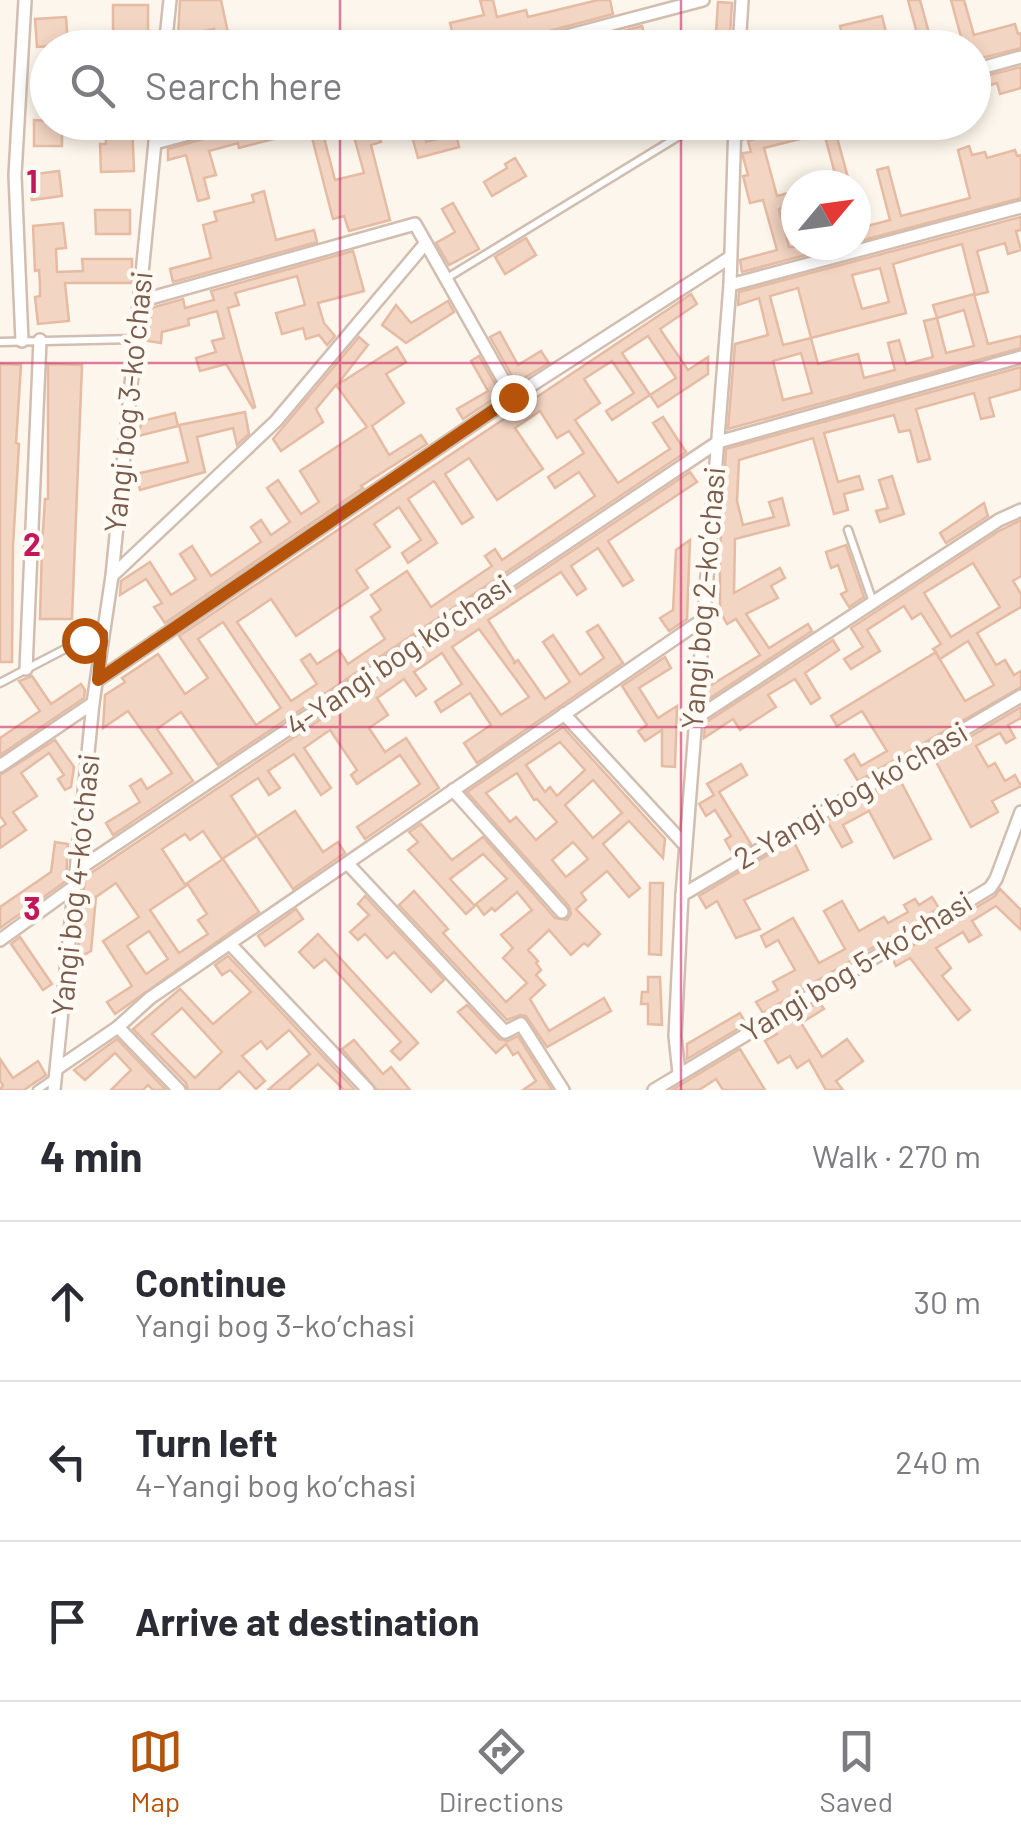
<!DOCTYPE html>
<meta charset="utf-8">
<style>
:root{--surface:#fff;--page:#f2f2f3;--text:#2b2b33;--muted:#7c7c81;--line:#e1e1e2;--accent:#b45309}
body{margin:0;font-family:Barlow,sans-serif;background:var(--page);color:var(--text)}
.compass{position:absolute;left:781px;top:170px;width:90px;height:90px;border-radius:50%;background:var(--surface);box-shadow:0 5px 15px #0003;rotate:61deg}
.stop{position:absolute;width:30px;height:30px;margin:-22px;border:8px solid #b45309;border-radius:50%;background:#fff}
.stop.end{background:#b45309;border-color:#fff;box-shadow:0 2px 10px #0008}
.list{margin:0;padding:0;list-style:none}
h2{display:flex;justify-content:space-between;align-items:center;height:130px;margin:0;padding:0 40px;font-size:42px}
h2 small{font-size:32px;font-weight:400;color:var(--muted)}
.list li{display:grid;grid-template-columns:65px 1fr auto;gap:30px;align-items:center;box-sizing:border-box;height:160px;padding:0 40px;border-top:2px solid var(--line)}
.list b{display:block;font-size:38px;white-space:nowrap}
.list p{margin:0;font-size:32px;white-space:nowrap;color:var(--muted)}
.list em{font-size:32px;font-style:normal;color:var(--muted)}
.icon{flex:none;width:55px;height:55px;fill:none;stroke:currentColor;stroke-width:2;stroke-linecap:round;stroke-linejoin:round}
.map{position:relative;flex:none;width:1021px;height:1090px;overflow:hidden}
.search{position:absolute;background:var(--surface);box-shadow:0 5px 15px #0003;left:30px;right:30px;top:30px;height:110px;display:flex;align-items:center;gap:25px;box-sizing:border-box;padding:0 35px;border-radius:55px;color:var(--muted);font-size:38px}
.sheet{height:610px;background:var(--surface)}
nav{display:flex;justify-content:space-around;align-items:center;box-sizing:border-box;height:140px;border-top:2px solid var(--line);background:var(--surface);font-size:28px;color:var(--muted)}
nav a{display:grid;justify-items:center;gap:5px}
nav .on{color:var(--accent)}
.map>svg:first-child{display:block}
</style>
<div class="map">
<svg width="1021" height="1090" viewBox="0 0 1021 1090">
<rect width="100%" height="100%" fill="#fdf6ec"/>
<!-- building -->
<g fill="#f3d5c3" stroke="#e6bba3" stroke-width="2.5" fill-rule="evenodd">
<path d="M180,0H221L230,42L218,45L214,29L178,36Z"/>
<path d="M480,0H493L497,17L526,10L528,17L598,0H610L613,14L519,39L512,48H502L501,40L472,48H432L431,43L454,38L450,23L484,15Z"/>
<path d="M908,0H920L933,48H921Z"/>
<path d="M951,0H964L974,35L1015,24L1018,34L1021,33V48L974,60V48H964Z"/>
<path d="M718,2L732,3L729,48H715Z"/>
<rect x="113" y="5" width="35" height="28"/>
<path d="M882,16L890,48H878L874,31L843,38L840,26Z"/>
<path d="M66,17L68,45L37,47L35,19Z"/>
<path d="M642,26L647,44L632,48H560Z"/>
<path d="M1021,67V88L1000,94L997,83L974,90V79Z"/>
<path d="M34,120L62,122V146H34Z"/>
<path d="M105,122H132L134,171L101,172L100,144H106Z"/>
<path d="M265,122H303V126L280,133L281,137L239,148L238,143L209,151L216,175L204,178L209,198L198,201L186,155L168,160V149Z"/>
<path d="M308,122H320L335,180L364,173L350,122H376L381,142L371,145L390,220L349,231L344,216L333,219Z"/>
<path d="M408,122H421L426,142L456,134L459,147L418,158Z"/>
<path d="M810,122H847L848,126L835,130L850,185H838L824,133L764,148L777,196L796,191V204L779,209L789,247L843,245L742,272L740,260L777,250L763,200L750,203L743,176L748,175L743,157V153L751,152L748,141Z"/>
<path d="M969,146L972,155L985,152L987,158L1015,150L1017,156L1021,155V198L856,242V229L890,220L877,170L888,167L901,216L970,198L958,150Z"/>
<path d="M515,158L526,176L492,196L484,182L507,168L505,164Z"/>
<path d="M59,171L62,196L32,200L28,175Z"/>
<path d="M264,191L276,240L314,230L317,242L173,282L170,269L211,258L203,225L217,221L214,212L254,202L252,195Z"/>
<path d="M453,203L479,249L449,265L436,243L455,232L442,209Z"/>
<path d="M95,210H130V234H96Z"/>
<path d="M1021,217V230L1016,231L1021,250L1008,254L1005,243L977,251L988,292L975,295L962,244L934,252L893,264L906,313L811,338L818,364L858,354L864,378L895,370L888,343L899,340L906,364L933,357L924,321L937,318L933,305L974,294L988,344L1021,336V348L728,429L735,344L768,335L759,298L738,305L739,292ZM880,268L889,302L862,309L852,275ZM798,288L811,338L783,345L770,296ZM964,310L974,346L946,353L937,318ZM801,353L812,393L783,400L773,361Z"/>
<path d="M63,223L66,248L56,249L57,272L83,271L82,259H132V283H65L69,321L38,324L35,297L40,296V284L39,270L35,271L33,226Z"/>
<path d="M526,238L536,255L505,274L495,257Z"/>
<path d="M353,251L364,291L318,303L324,323L335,336L327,345L319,335L306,339L303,328L282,334L276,313L305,305L297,276L235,293L239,305L228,308L255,407L253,408L226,364L200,371L196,358L216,352L212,341L224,338L217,311L188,319L189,325L162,332L161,343L148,341L151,308L183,299L185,308L214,300L211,291Z"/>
<path d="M691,294L697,304L660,329L688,370L708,357V374L658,407L650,395L612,420L606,411L634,393L612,361L584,379L600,403L575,420L618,483L670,449L653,423L663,417L686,452L218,765L181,712L157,729L193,781L113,835L106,823L140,802L130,786L141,779L147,789L172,773L128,711L103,728L105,695L125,682L122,678L158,654L185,694L208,678L179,636ZM648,336L676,378L650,395L622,353ZM540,411L557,438L569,431L584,453L548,477L555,488L579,472L595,496L502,560L495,549L485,556L492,566L431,607L407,571L371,595L381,610L371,617L385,639L348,664L339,650L317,664L310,654L301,660L317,684L291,701L237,622L271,599L296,636L368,588L356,570L390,547L374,524L399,507L421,540L402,553L408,563L437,543L408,499L434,481L462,524L473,517L445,474L469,458L497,500L543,469L515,428ZM223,622L281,708L256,725L198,639Z"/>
<path d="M448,301L454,312L406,343L382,325L396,305L411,323Z"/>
<path d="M500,332L518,365L541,351L549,363L516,383L490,337Z"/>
<path d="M359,337L368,345L337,385L397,347L406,362L386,374L404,403L372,426L389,455L421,435L427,444L361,486L363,488L165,623L154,607L162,603L146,579L120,595L121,581L150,562L171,595L196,579L180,554L192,546L211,576L261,542L251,527L261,520L271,535L290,522L267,488L278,480L301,514L319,502L300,471L367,427L336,385L316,409L323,422L281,451L273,439Z"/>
<path d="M479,356L501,394L463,419L457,409L488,391L471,361Z"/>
<path d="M0,364L21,365L16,443L19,444L13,546L12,662H0Z"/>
<path d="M48,364L82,365L72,619H40L42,545L45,499H48Z"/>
<path d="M1021,367V389L989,398L994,416L981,419L974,393L916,409L930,459L918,462L910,430L899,432L894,415L824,433L838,482L859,476L863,489L844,494L848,510L834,514L813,438L739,460L737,501L743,525L774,517L769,502L782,498L789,525L735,539L734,593L780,568L785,578L771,586L778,598L746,614L769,648L808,624L812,631L707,700L708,687L760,655L736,619L727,624L720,612V550L726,449Z"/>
<path d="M245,412L249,434L237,445L233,428L197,437L205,472L140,490L136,474L188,462L179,425Z"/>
<path d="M175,413L178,426L138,436L142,421Z"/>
<path d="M690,472L697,482L608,541L633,580L623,586L598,548L571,566L586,589L577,595L561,572L488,620L515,662L513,664L518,660L545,699L570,682L543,642L553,635L580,675L604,658L587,632L598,625L623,663L477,763L464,743L491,725L470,693L441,712L435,702L462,684L442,653L414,672L426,689L416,696L404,679L377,698L388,715L369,728L385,752L406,738L439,788L365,839L357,827L420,784L400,755L357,784L351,775L357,770L330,730L304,748L331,788L321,795L294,754L268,771L280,788L269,795L258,778L231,796L257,836L222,859L203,831L190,840L185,834L162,849L186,886L150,910L179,953L208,934L198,920L207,914L187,883L223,859L259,912L115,1014L107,1002L132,986L103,941L139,917L116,883L96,897L91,951L77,959L85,877ZM479,629L529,697L501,715L452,647ZM149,931L168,959L146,974L127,946Z"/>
<path d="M892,476L904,514L880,522L876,511L888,508L879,480Z"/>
<path d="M984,503L988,516L946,543L940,533Z"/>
<path d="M1021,520V576L1013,581L1021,594V607L977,633L996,665L1005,660L1014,675L1021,671V687L858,781L845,760L854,754L861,766L887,751L862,711L837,726L831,716L936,652L933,649L941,644L921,613L912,619L904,606L867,630L880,651L851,669L844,659L863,647L851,628L999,531ZM973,563L1000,607L951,637L924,593ZM968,641L994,685L965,701L936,653L940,659Z"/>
<path d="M690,540L687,619L669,631L660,618L673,610L676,550Z"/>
<path d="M846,545L864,597L849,607L841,594L847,591L838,565L831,568L826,552Z"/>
<path d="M833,640L839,650L805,673L820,698L811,704L795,679L768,695L776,707L740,730L733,719L704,738L705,723Z"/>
<path d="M665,657L671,668L639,688L658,718L677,706L675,767L662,766V730L645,741L638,731L647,725L622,686Z"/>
<path d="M32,676L51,704L81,684L85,690L84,698L0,755V738L40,711L19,681Z"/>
<path d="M1021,707V718L1008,725L1015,738L1006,743L1000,733L976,746L988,767L995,763L1005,781L1015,775L1021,786L992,801L998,812L971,827L934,758Z"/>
<path d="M563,727L665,839L663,858L629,821L603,844L640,888L629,897L607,871L581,893L586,900L576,909L600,934L588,946L584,943L571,955L549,930L528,950L538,961L536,963L541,970L536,975L545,985L530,999L549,1031L604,998L611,1011L547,1047L526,1016L520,1015L507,1020L399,905L414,891L448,929L443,933L506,1002L527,983L503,958L513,948L501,935L532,910L517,892L495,911L492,908L484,915L476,904L507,879L483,854L450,879L475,906L466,914L408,850L418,842L409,832L421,824L452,860L483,837L555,918L567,920L571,914L569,906L467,792ZM560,742L585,770L557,796L550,787L545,792L526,765ZM517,773L534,800L537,799L557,822L536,840L516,817L510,822L486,793ZM593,780L622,813L593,838L565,805ZM573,842L588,859L566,877L552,860Z"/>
<path d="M55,740L74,767L71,787L65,790L58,779L64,775L49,753L21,773L37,796L13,812L26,830L0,848V828L6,824L0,816V775Z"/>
<path d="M741,764L747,775L719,792L751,844L733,854L725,840L731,836L715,810L706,816L699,804L714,795L707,784Z"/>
<path d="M899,778L931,839L894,858L869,811L843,825L852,842L842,847L827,821Z"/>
<path d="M295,811L323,852L338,842L345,853L293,889L257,836Z"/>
<path d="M793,840L808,870L744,900L760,929L736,938L717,901L706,908L699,896Z"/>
<path d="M55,842L68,844L66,881L0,928V907L51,872Z"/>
<path d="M650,883H663L661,955L649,954Z"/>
<path d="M1000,889L1021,910V930L996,906L972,921L981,935L969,942L963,932L936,948L951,968L942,976L970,1010L958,1020L910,958L896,966L892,958L995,896Z"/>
<path d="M365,896L444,980L431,992L394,952L387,958L365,934L358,940L350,932L369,915L358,904Z"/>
<path d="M932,897L939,908L763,1013L756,1002L778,990L773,982L795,970L778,940L766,947L761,936L793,918L819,963L845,949L824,911L842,901L859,931L884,917L888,923L908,912L904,905L915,899L919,905Z"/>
<path d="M296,909L303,919L265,946L258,936Z"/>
<path d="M318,934L418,1043L400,1060L391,1051L401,1042L325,959L314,968L299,952Z"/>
<path d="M20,937L52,984L43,990L11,944Z"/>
<path d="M228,956L355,1090H344L318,1064L288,1090H268L310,1054L289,1030L267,1049L261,1041L242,1056L265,1081L256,1089L239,1071L218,1090H188L186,1083L133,1029L180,989L213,1024L251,992L230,970L222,975L215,965ZM182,1008L222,1052L195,1078L152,1034Z"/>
<path d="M648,977H660L662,1025L648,1024V1004H641L642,992H648Z"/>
<path d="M819,1002L824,1009L801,1023L822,1057L847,1039L863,1061L836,1081L843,1090H826L809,1060L797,1068L790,1056L778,1063L765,1041L777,1034L773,1029Z"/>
<path d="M467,1005L499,1039L508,1041L518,1036L552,1090H523L536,1081L518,1052L513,1055L506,1044L496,1053L458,1012Z"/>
<path d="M740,1013L746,1024L687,1059V1044Z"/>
<path d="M117,1039L166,1090H153L148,1085L143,1090H111L131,1070L115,1053L85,1080L74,1070Z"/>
<path d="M354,1040L383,1074L391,1067L410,1090H377L342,1049Z"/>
<path d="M740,1049L765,1090H723L716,1079L699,1090H672Z"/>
<path d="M0,1059L13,1078L38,1061L46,1075L24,1090H0L3,1085L0,1081Z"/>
</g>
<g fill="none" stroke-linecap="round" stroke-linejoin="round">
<!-- service casing -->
<g stroke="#d1beb0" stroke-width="11">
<g id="service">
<path d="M447,278L702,122"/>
<path d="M0,342L135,339"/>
<path d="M848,530L873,602"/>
<path d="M0,683L84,639L102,634"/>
<path d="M37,1090L53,1079"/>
</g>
</g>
<!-- minor casing -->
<g stroke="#d1beb0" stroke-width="16">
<g id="minor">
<path d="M165,48L170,0"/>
<path d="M521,48L703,0"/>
<path d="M739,48L742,0"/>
<path d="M974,70L1021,57"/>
<path d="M734,135L779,122"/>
<path d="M155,143L234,122"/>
<path d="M730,285L1021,207"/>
<path d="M140,301L415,224L513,397"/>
<path d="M22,341L15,175L25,0"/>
<path d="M112,576L276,421L425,244"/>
<path d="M26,669L40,340"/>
<path d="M98,680L513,397L729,258"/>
<path d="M564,714L685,845"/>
<path d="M693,720L999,520L1021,510"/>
<path d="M0,766L93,703"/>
<path d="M453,790L562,912"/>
<path d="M348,864L505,1032L521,1024L563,1090"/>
<path d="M79,869L718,442L1021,357"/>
<path d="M682,895L1021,696"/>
<path d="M0,940L75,886"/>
<path d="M230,944L368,1090"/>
<path d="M118,1027L179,1090"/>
<path d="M58,1068L118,1027L150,998L705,618"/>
<path d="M679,1073L675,1036L682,895L730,285L735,122"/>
<path d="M54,1090L93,703L112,576L157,122"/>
<path d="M654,1090L990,888L996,879L1021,812"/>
</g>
</g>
<!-- service -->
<use href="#service" stroke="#fff" stroke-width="6"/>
<!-- minor -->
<use href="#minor" stroke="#fff" stroke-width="11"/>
</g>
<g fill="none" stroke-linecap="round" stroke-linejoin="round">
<!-- route -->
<path stroke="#b45309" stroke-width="12" d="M84,640L102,634L98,680L513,397"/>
</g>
<!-- grid -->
<path fill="none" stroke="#c2185b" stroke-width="2.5" stroke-opacity="0.55" d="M340,0V48M681,0V48M340,122V1090M681,122V1090M0,363H1021M0,727H1021"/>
<g text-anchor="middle" stroke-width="9" stroke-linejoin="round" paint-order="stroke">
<!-- street labels -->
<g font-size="30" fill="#7a5c4d" stroke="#fffaf3">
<text transform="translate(129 402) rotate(-84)" y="10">Yangi bog 3-koʼchasi</text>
<text transform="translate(704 598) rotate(-85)" y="10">Yangi bog 2-koʼchasi</text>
<text transform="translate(399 656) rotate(-34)" y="10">4-Yangi bog koʼchasi</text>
<text transform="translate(851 796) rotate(-30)" y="10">2-Yangi bog koʼchasi</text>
<text transform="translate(76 885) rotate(-84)" y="10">Yangi bog 4-koʼchasi</text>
<text transform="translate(857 967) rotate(-31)" y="10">Yangi bog 5-koʼchasi</text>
</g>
</g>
<g font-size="32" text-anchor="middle" font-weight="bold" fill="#c2185b" stroke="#fffaf3" stroke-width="9" stroke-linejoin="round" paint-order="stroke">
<text x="32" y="193">1</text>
<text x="32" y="556">2</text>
<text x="32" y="920">3</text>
</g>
</svg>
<svg class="compass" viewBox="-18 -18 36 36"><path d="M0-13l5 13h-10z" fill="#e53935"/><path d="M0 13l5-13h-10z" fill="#7c7c81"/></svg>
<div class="stop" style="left:84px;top:640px"></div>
<div class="stop end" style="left:513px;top:397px"></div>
<div class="search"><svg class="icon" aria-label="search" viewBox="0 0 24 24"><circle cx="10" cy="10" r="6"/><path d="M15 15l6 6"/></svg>Search here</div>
</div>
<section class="sheet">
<h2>4 min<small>Walk · 270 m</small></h2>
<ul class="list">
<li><svg class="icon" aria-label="ahead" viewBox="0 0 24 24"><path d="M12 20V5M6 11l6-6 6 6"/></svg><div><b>Continue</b><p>Yangi bog 3-koʼchasi</p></div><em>30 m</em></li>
<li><svg class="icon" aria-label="left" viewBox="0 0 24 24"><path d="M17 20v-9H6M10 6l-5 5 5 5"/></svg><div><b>Turn left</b><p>4-Yangi bog koʼchasi</p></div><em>240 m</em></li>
<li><svg class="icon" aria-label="arrive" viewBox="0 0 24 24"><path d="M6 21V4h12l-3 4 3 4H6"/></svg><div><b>Arrive at destination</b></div></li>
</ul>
</section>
<nav>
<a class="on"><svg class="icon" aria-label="map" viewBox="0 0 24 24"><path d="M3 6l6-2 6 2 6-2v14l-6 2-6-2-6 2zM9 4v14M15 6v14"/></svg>Map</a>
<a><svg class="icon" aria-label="directions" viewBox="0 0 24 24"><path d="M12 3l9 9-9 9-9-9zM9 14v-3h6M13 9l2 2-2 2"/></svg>Directions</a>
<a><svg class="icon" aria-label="saved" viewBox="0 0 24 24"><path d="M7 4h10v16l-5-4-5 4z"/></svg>Saved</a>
</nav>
